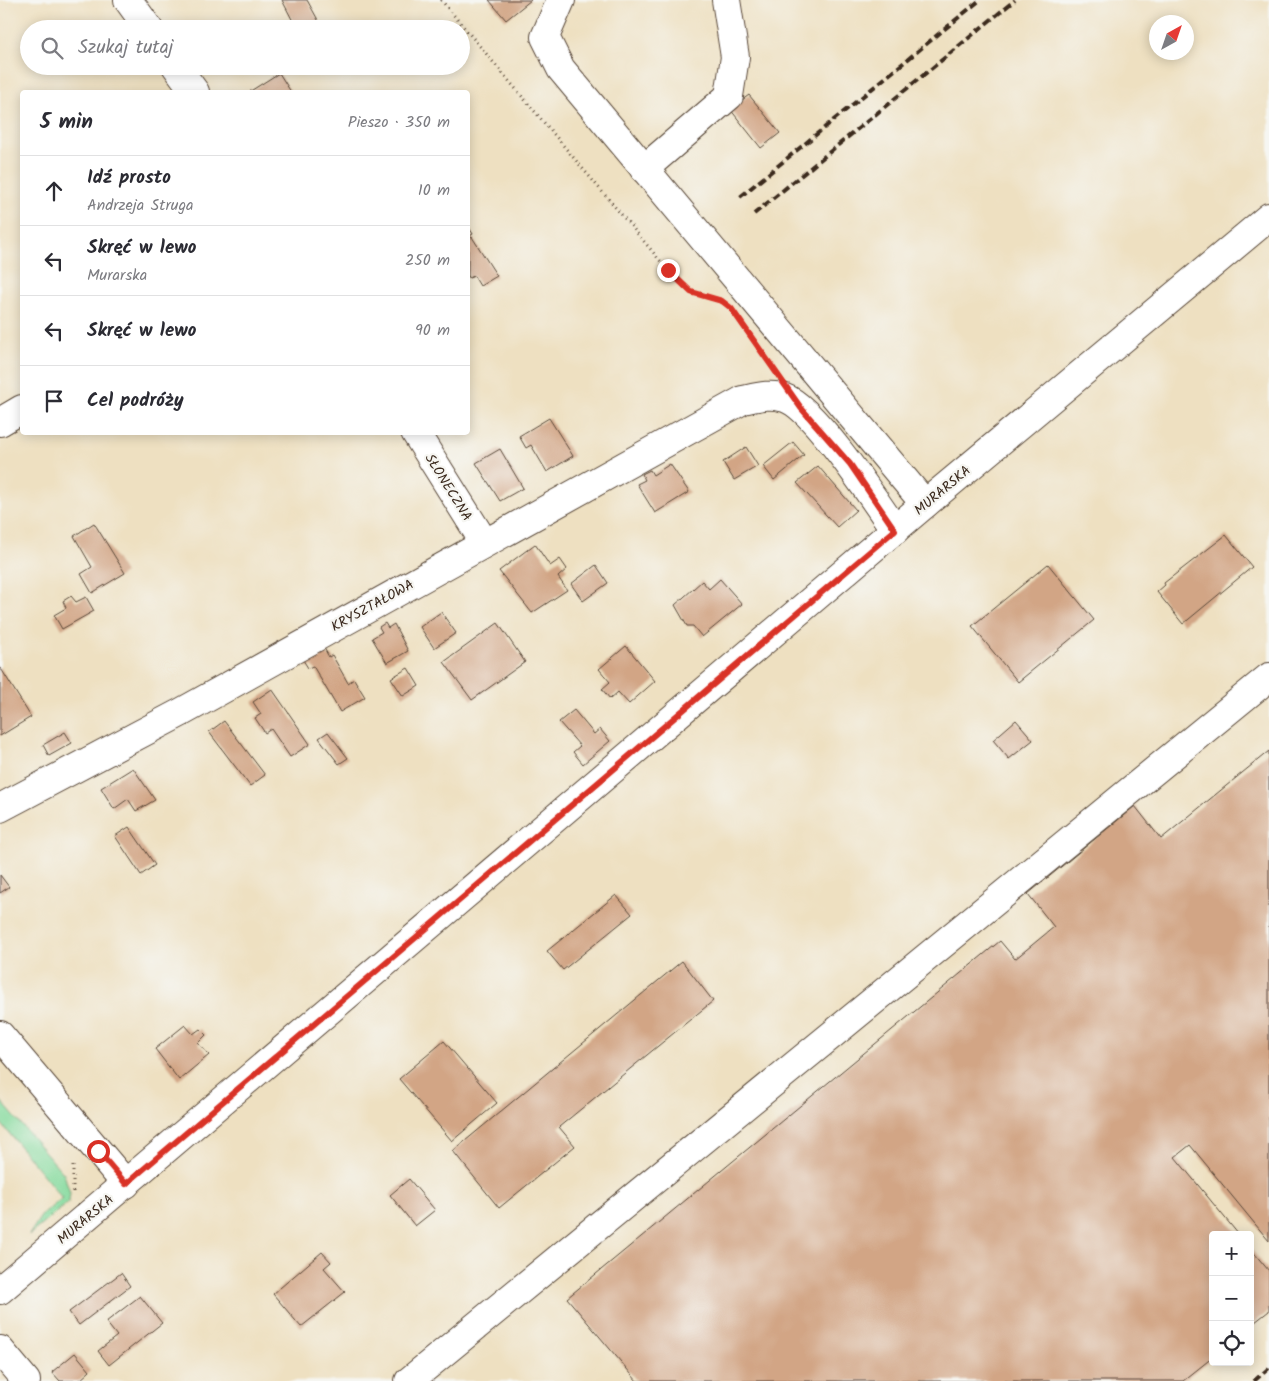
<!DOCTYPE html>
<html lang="pl">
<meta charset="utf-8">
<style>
:root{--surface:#fff;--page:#f2f2f3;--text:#2b2b33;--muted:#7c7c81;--line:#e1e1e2}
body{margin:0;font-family:Kalam,sans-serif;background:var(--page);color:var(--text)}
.controls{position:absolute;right:15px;bottom:15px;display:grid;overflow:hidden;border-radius:5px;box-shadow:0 2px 12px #0003}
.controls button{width:45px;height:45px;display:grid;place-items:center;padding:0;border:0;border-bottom:1px solid var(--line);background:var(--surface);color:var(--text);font:25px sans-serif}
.compass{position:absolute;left:1149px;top:15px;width:45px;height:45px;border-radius:50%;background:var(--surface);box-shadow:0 2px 12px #0003;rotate:40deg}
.stop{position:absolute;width:15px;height:15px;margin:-11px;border:4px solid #d93025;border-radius:50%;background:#fff}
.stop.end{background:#d93025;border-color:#fff;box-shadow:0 1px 5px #0008}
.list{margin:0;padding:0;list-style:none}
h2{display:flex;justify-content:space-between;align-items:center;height:65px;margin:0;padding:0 20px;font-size:21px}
h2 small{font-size:16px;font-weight:400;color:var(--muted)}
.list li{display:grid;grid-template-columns:32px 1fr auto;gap:15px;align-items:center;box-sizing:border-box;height:70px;padding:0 20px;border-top:1px solid var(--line)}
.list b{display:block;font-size:19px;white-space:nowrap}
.list p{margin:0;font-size:16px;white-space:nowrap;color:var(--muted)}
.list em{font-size:16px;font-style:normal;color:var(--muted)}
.icon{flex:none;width:28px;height:28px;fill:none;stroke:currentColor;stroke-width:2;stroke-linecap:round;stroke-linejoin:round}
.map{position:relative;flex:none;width:1269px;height:1381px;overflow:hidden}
.search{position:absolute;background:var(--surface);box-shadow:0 2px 12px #0003;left:20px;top:20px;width:450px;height:55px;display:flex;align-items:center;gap:12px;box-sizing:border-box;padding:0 18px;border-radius:28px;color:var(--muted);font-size:19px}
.panel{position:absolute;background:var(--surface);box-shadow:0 2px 12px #0003;left:20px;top:90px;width:450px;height:345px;border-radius:5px}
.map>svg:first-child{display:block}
</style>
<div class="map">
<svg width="1269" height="1381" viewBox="0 0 1269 1381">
<rect width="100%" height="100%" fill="#f6f6f2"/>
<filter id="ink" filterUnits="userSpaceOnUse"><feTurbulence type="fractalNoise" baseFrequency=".02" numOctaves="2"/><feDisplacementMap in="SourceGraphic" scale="10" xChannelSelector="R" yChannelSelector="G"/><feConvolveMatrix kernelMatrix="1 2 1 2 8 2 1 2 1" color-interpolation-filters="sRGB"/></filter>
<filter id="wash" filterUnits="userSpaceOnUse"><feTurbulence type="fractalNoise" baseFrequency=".0096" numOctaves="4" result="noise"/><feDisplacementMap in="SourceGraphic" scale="20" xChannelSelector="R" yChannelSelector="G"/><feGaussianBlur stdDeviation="1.12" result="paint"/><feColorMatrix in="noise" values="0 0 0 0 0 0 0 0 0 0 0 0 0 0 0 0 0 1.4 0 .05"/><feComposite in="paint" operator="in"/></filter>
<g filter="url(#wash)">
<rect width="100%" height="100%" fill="#eee0c1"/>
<!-- green -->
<path fill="#85da9d" stroke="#60825e" d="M0,1100L64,1174L70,1193L69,1202L29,1235L41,1216L62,1198L0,1122Z"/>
<g id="blocks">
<!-- building -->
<g fill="#d2a585">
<path d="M282,0H307L323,29H297Z"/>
<path d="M489,0H531L506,20Z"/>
<path d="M279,73L291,92H249Z"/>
<path d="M749,95L780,133L761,148L730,109Z"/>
<path d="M468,226L473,234L468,237Z"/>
<path d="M472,237L497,276L480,286L474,276L469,278L468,275V240Z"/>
<path d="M549,418L573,456L547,472L531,445L526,448L519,436Z"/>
<path d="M793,442L804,455L774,480L763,466Z"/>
<path d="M746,447L758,466L734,480L723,462Z"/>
<path d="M500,449L523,488L500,501L476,463Z"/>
<path d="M670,464L689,492L655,513L637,484L645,480L642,474L650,470L653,475Z"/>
<path d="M818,466L856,510L837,527L797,483Z"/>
<path d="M94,523L125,573L92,593L81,574L92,567L74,536Z"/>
<path d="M1226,535L1252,567L1183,624L1157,592L1165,585L1164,583Z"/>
<path d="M535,544L550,566L560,559L567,569L558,577L567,590L532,613L499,571Z"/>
<path d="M1048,564L1094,620L1018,682L972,626Z"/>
<path d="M596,565L608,583L583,601L571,584Z"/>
<path d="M720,579L742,604L702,637L693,626H687L675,605L702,581L709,589Z"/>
<path d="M71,596L76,602L86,597L94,611L62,629L54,615L66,608L63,601Z"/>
<path d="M441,612L456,633L434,648L420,627Z"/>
<path d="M385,623L388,628L394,624L408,651L387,663L372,638L382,632L379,627Z"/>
<path d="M498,623L525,662L472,700L444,662Z"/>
<path d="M626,646L655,681L629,704L618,692L610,699L602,689L610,682L599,669Z"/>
<path d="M324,648L329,657L332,655L348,683L354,679L365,697L340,712L313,666L308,668L303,660Z"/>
<path d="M0,667L31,717L0,736Z"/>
<path d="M408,668L419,686L403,696L391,678Z"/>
<path d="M272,689L310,744L290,757L271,729L265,733L255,718L261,714L253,702Z"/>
<path d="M574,710L594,734L600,729L610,741L583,764L573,752L580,746L559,722Z"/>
<path d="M1016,720L1033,740L1009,759L993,740Z"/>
<path d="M224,721L265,775L250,786L209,732Z"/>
<path d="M65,732L72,743L49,756L43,745Z"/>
<path d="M328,732L348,758L339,764L319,738Z"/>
<path d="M1269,751V1241L1190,1145L1175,1157L1239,1235H1213V1357L1183,1381H637L567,1298L1000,941L1015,959L1054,927L1028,894L1135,806L1161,839Z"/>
<path d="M133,768L155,800L136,811L128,799L114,809L101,788Z"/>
<path d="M129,827L155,865L141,875L115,836Z"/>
<path d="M0,875L9,887L0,893Z"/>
<path d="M616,895L632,914L563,970L547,951Z"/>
<path d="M682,961L713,1001L559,1127L575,1146L499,1208L453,1151Z"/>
<path d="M185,1025L193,1034L200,1029L206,1035L198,1043L209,1055L179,1080L155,1049Z"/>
<path d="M444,1041L497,1103L452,1141L399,1079Z"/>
<path d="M409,1179L435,1210L415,1226L390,1195Z"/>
<path d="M1250,1248L1269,1271V1311L1250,1326Z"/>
<path d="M322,1252L331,1262L324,1268L345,1292L301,1327L273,1294Z"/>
<path d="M121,1273L130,1286L79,1325L69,1312Z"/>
<path d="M140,1296L162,1323L109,1365L98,1351L117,1336L106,1322Z"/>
<path d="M75,1353L90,1371L79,1381H60L52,1372Z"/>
</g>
</g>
</g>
<g filter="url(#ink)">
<use href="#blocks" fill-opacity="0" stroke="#564536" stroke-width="1"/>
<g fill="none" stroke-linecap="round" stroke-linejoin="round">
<!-- minor casing -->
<g stroke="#564536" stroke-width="30">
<g id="minor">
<path d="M128,0L149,29"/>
<path d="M561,0L545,37L561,69L925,504"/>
<path d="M176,66L195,92"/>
<path d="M644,169L729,96L735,57L726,0"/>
<path d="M0,422L22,409"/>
<path d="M415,432L484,542"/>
<path d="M0,808L180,713L743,400C757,397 771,393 785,398C813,407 876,502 895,530"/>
<path d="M0,1035L126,1184"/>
<path d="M0,1290L925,504L1269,217"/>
<path d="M0,1350L26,1381"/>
<path d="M409,1381L1269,677"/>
</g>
</g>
<!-- path -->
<g stroke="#564536" stroke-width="3" stroke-dasharray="1 4" stroke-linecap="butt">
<path d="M441,0L668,270L691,292L718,300"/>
<path d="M73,1192V1166"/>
</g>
<!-- minor -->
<use href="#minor" stroke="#fff" stroke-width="28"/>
<!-- rail -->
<g stroke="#3b2a1e" stroke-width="4" stroke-dasharray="8 4" stroke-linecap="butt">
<path d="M740,197L980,0"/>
<path d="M754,214L1015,0"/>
<path d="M1254,1381L1269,1368"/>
</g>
</g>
</g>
<g fill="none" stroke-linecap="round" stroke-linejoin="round" filter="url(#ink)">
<!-- route -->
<path stroke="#d93025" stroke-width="6" d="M98,1151L126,1184L895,530L850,464L801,408L731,308L722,301L691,292L668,270"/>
</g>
<g text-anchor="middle" stroke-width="4.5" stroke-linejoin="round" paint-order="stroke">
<!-- street labels -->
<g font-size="14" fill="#3b2a1e" stroke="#f6f6f2">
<text transform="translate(449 487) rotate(58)" y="5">SŁONECZNA</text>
<text transform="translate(942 490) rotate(-40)" y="5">MURARSKA</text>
<text transform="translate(372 605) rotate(-29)" y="5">KRYSZTAŁOWA</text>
<text transform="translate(85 1219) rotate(-40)" y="5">MURARSKA</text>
</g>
</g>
</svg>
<div class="controls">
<button>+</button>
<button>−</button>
<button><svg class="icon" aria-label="locate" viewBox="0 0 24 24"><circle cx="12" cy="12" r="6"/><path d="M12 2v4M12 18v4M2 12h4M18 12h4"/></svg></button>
</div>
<svg class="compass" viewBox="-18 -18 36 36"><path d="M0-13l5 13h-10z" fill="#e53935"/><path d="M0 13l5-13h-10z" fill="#7c7c81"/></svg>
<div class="stop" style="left:98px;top:1151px"></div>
<div class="stop end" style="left:668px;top:270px"></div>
<div class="search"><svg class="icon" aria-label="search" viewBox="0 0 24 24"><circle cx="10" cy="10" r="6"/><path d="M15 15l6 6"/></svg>Szukaj tutaj</div>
<section class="panel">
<h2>5 min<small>Pieszo · 350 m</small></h2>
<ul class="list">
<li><svg class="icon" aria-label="ahead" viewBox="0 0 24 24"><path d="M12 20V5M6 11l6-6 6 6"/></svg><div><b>Idź prosto</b><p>Andrzeja Struga</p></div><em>10 m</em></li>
<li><svg class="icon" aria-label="left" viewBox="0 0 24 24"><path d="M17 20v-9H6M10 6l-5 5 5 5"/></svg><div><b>Skręć w lewo</b><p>Murarska</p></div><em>250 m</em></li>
<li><svg class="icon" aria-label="left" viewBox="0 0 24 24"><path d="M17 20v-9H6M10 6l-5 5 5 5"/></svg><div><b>Skręć w lewo</b></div><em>90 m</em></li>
<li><svg class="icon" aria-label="arrive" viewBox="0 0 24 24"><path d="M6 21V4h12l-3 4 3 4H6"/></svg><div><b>Cel podróży</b></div></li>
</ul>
</section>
</div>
